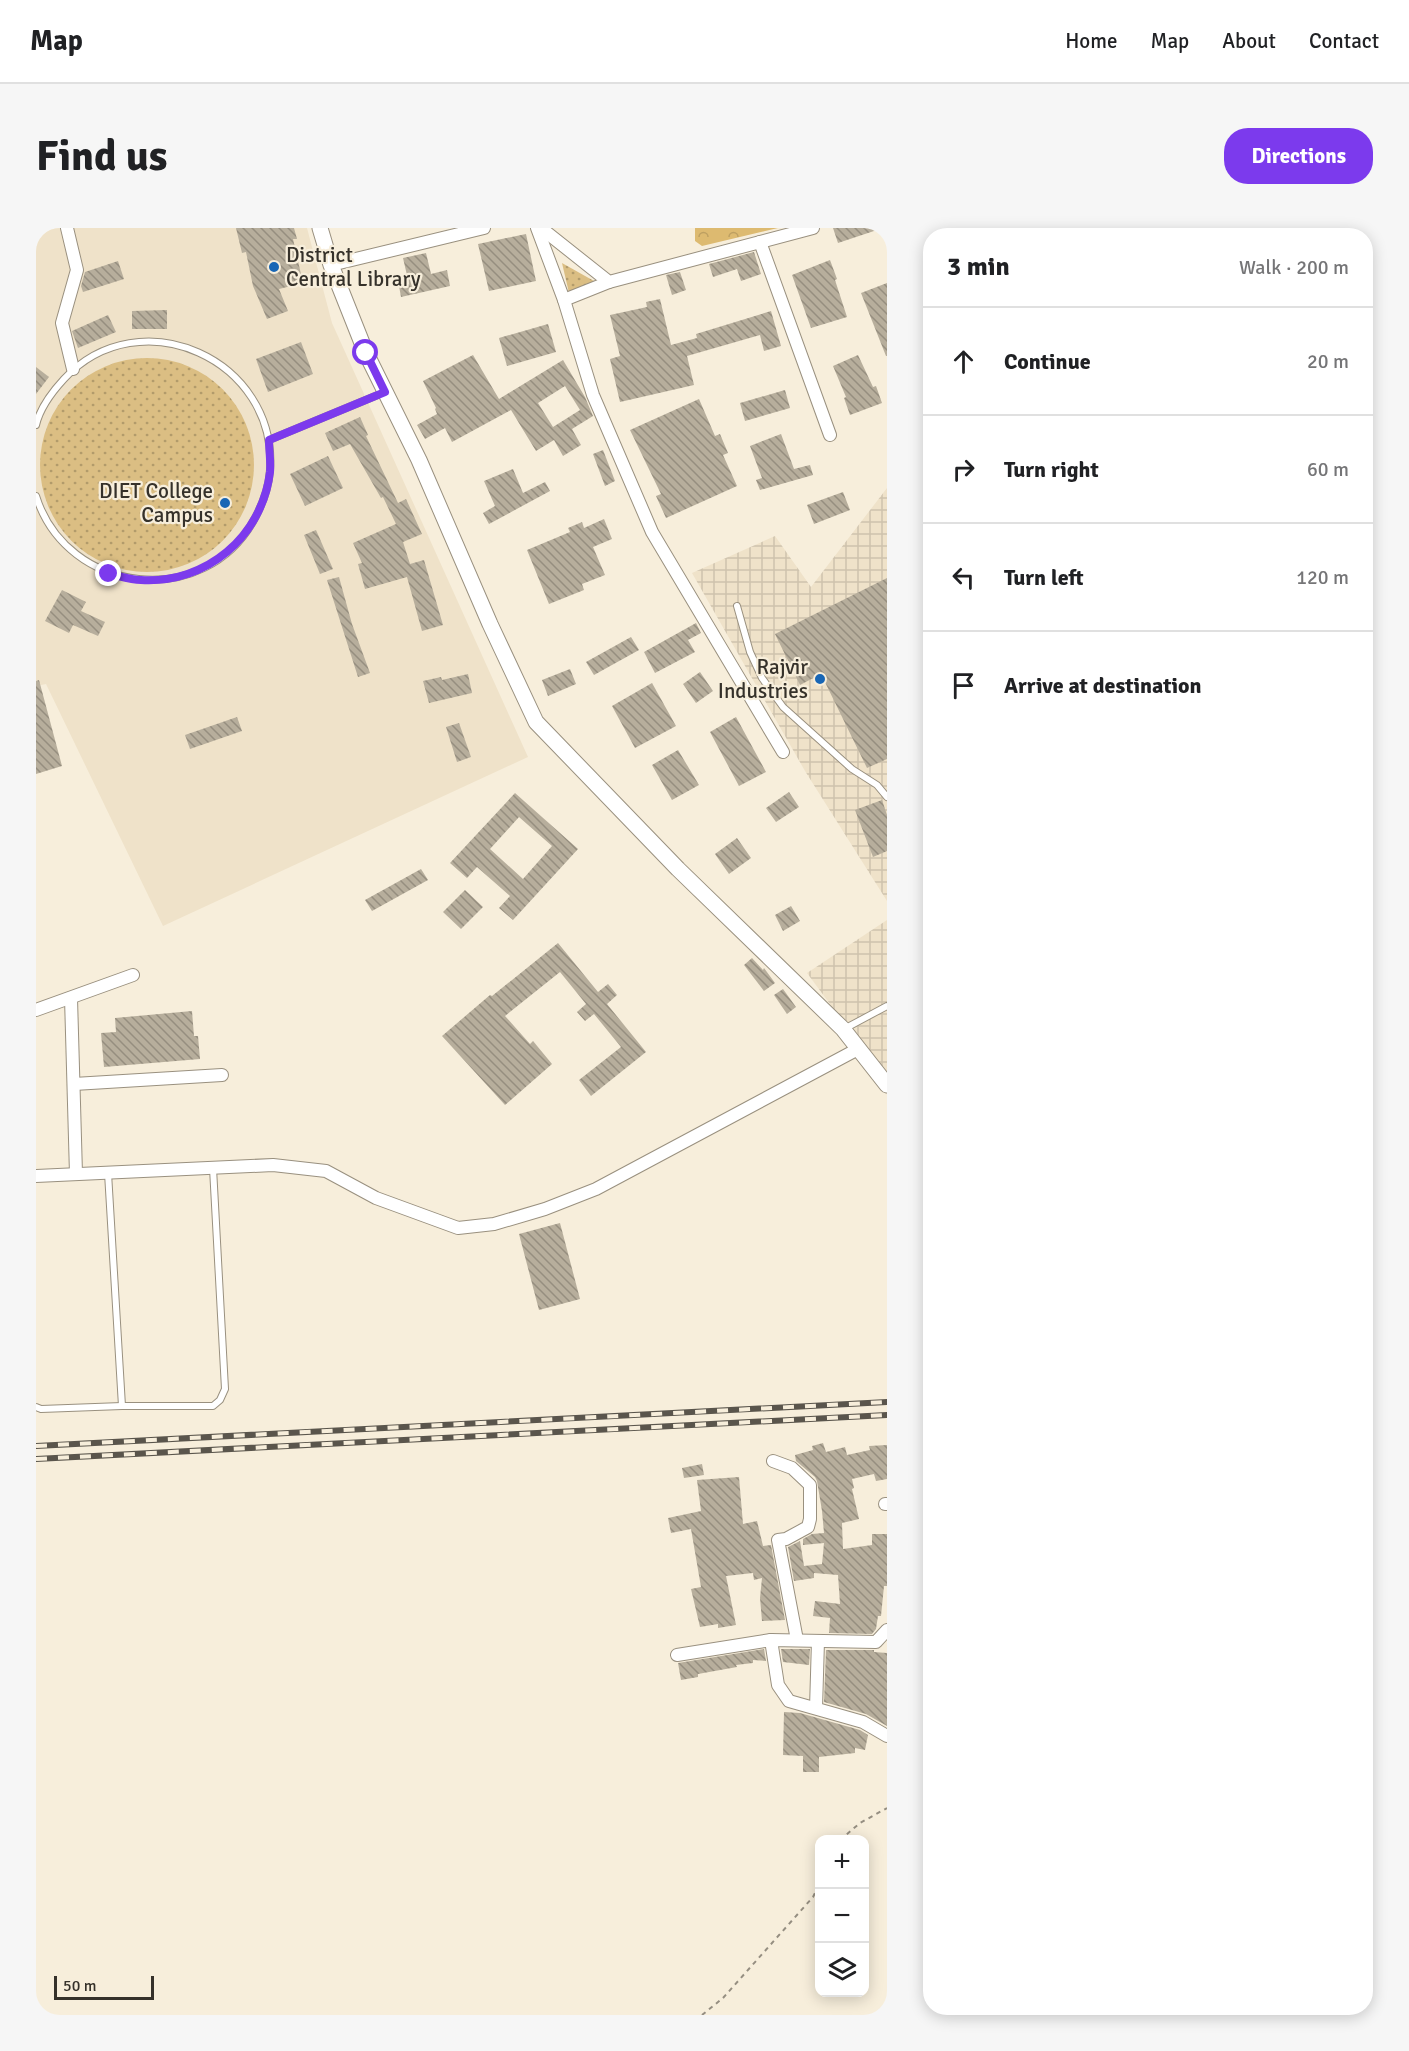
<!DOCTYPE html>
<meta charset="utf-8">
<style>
:root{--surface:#fff;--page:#f6f6f6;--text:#202124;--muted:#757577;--line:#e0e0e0;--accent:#7c3aed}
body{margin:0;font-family:Signika,sans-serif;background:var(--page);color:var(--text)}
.controls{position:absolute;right:18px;bottom:18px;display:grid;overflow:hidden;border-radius:12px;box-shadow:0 3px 15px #0003}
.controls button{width:54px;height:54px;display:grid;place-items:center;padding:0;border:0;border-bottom:2px solid var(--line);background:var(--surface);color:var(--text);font:30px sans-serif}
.scale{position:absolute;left:18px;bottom:15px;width:100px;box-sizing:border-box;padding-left:6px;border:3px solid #35312a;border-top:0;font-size:16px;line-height:21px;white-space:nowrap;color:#35312a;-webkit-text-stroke:4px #f7eedb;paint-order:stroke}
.stop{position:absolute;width:18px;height:18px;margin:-14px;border:4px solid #7c3aed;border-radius:50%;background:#fff}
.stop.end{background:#7c3aed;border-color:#fff;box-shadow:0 2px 6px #0008}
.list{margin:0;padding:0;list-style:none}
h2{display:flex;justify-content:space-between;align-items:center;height:78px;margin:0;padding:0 24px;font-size:26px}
h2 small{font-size:20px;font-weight:400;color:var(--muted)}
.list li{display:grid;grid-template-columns:39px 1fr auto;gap:18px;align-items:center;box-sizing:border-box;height:108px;padding:0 24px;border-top:2px solid var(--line)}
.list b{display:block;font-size:22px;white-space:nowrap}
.list em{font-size:20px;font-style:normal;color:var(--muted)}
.icon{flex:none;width:33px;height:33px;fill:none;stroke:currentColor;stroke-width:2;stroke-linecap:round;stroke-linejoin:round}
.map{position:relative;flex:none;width:851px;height:1787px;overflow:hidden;border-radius:24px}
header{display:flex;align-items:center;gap:36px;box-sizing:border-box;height:84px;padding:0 30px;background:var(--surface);border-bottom:2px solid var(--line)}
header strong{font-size:28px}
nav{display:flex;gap:33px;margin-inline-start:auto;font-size:21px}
.intro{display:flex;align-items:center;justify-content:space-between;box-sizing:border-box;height:144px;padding:0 36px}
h1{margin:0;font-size:42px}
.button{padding:15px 27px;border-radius:24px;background:var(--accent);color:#fff;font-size:21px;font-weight:700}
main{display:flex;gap:36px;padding:0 36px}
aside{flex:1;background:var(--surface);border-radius:24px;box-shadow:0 3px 15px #0003}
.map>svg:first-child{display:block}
</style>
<header>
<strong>Map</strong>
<nav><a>Home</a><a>Map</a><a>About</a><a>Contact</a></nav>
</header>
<div class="intro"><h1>Find us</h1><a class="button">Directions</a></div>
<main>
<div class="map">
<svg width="851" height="1787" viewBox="0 0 851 1787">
<defs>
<pattern id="industrial-grid" width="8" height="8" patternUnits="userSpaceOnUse" patternTransform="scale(1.5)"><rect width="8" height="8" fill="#efe2c9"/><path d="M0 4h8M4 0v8" fill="none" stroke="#cec2ad"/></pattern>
<pattern id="green-dots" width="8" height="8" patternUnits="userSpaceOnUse" patternTransform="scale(1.5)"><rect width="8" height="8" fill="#dbbe83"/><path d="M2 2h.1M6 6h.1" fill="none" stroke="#b29b6b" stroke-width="1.8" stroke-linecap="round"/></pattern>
<pattern id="forest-crowns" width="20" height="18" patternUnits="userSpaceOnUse" patternTransform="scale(1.5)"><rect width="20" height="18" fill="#ddba70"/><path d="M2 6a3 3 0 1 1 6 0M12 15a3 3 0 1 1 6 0" fill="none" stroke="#bea061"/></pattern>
<pattern id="building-back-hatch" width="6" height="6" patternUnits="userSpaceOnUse" patternTransform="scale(1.5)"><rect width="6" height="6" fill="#b7ae9c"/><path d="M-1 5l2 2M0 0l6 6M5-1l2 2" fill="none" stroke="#968e7f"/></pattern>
</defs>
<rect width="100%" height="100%" fill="#f7eedb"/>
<!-- built -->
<path fill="#efe2c9" d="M0,0H271L296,95L492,529L127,698L10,456L0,458Z"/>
<!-- industrial -->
<g fill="url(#industrial-grid)">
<path d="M851,260V673L769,543L656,345L739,308L775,359Z"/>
<path d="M851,692V853L771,745Z"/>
</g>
<!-- green -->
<g fill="url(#green-dots)">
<path d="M526,35L558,53L533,65Z"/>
<circle cx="111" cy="237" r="107"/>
</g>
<!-- forest -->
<path fill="url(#forest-crowns)" d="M659,0H742L666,18L659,13Z"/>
<!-- building -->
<g fill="url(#building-back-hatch)" fill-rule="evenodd">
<path d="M200,0H258L261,11H257L267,55L243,61L252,83L231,91L217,58L210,24L206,25Z"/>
<path d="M797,0H840L841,2L802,15Z"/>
<path d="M490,6L500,53L453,63L442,16Z"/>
<path d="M718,24L725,46L705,53L701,41L677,49L673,36Z"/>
<path d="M390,25L395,46L411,42L414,58L365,69L363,58L373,56L367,30Z"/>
<path d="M794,32L801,51L799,52L811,89L775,100L756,47Z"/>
<path d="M82,33L88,51L47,64L45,58L49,44Z"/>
<path d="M644,44L650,62L636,67L630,47Z"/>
<path d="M851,55V128H850L825,65Z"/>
<path d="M624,71L635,117L661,110L660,106L735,83L745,118L728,123L724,107L651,128L658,157L584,174L574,131L584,128L574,87L611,79L610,74Z"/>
<path d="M131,82V101H96V83Z"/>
<path d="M72,87L80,104L42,120L36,103Z"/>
<path d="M512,96L520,124L471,138L463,110Z"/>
<path d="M265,114L277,146L232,164L220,131Z"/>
<path d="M437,127L463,171L527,132L549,169L557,188L536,201L545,217L527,228L518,212L500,223L475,182L416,214L409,200L389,211L381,197L401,186L399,181L400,180L387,153ZM529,158L544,182L517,199L502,175Z"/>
<path d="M822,127L837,159L840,158L846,175L814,187L808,170L810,169L797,138Z"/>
<path d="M0,139L13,149L0,166Z"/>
<path d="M749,162L754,180L709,193L704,175Z"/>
<path d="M663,171L679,208L684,206L692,225L687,227L701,258L630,290L620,268L625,266L594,202Z"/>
<path d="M324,189L332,207L330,208L362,275L370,271L386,306L367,314L374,336L388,332L407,397L386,403L371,349L329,361L322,336L326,335L317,315L360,296L347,269L345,270L314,216L297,223L289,205Z"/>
<path d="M745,206L758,241L774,237L777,247L724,262L720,252L726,250L714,218Z"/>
<path d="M567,222L579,253L569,258L557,226Z"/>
<path d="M292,228L307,260L269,278L254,246Z"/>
<path d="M477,241L487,265L509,254L514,263L453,296L447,285L459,278L448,253Z"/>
<path d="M807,264L814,282L778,296L771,277Z"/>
<path d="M568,291L576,311L557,319L569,347L546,356L548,362L513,376L491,322L534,304L532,300L546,294L548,300Z"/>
<path d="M280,302L297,341L284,346L268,307Z"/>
<path d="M303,349L316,396L334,445L322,449L291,352Z"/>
<path d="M851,350V531L831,540L785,446L764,457L739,406Z"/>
<path d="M26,362L50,374L45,383L69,394L62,408L37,397L33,405L9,393Z"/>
<path d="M660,395L665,405L652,412L659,424L619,445L608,424Z"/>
<path d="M595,409L603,422L558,447L550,434Z"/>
<path d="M534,441L540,456L512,468L506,452Z"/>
<path d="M664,444L677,463L660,475L647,456Z"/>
<path d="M432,446L436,465L393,475L387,453L405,449L406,452Z"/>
<path d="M3,452L26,538L0,546V453Z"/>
<path d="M616,455L640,498L599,520L576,478Z"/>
<path d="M201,489L206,503L154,521L149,507Z"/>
<path d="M700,489L730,544L703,558L674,504Z"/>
<path d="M423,495L435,529L421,534L410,499Z"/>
<path d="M642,522L663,557L636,572L616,537Z"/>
<path d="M753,564L763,579L740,594L730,580Z"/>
<path d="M479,565L542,621L477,692L463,680L474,668L441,639L431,650L414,635ZM483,589L516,618L487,651L454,621Z"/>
<path d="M846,572L851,587V623L837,629L819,582Z"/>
<path d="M701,610L715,630L693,646L679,626Z"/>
<path d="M385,641L392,652L336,683L329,672Z"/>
<path d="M429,662L447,679L425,701L407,684Z"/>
<path d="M755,678L764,693L747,703L739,687Z"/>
<path d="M522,715L562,764L572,756L581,767L571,776L610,824L555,868L543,852L585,819L558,786L549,793L541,784L550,776L524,744L469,788L494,816L497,813L516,836L469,877L406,808L454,767L456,768Z"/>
<path d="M716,730L727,742L728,740L739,755L728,763L708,737Z"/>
<path d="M747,761L760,779L751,786L738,767Z"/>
<path d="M156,783L158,808H162L164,831L68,839L65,805L80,804L79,790Z"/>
<path d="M524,995L544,1071L503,1082L483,1006Z"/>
<path d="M787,1215L790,1224L809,1219L811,1227L834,1222L833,1218L851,1217V1251L840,1253L838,1246L816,1251L818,1260L816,1261L823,1291L806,1295L807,1321L836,1317V1306H851V1358H848L845,1388H842L840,1401L836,1406L793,1405L794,1390L777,1388L779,1373L804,1376L802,1347L778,1345V1350L758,1353L752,1319L764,1313L768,1338L786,1336L788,1315L767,1317V1311L776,1306L788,1305L786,1283L781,1253L779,1249L760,1233L759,1227L777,1222L776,1218Z"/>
<path d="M666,1236L668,1247L648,1250L646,1240Z"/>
<path d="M703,1249L707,1296L721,1293L727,1318L735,1317L749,1392L726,1393L724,1370L726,1350L718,1352L717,1345L690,1348L700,1397L682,1400V1396L664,1399L655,1361L665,1359L655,1301L635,1305L632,1290L665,1283L661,1252Z"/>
<path d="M728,1421L730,1433L717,1432V1435L700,1437L701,1439L662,1446V1449L645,1452L642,1435Z"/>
<path d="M745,1421H774L773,1437L747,1434Z"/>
<path d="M790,1422H838V1424L851,1425V1498L830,1486L788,1474Z"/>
<path d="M748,1484L764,1485L824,1502L832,1507L829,1522L819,1520V1525L783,1529V1544H767V1528L747,1527Z"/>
</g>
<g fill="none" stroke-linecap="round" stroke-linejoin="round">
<!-- service casing -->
<g stroke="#99907f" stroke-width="8">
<g id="service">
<path d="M0,197C4,180 16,164 28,151C104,69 242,132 234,242C233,259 227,275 219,290C170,383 31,367 0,268"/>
<path d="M233,212L349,164"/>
<path d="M701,378L714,424L726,450L747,479L816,541L841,557L851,569"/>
<path d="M808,801L851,778"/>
<path d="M72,945L86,1178H177L184,1172L189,1161L177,940"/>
<path d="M0,1179L5,1181L86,1178"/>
</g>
</g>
<!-- minor casing -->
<g stroke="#99907f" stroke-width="14">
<g id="minor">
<path d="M31,0L41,42L26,95L37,141"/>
<path d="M501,0L528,72L573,54"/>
<path d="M505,0L573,54L777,0"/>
<path d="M724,14L794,207"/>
<path d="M295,37L448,0"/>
<path d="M528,72L557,167L616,304L747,524"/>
<path d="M35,770L40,946"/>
<path d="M0,782L97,747"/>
<path d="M38,856L186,847"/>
<path d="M0,948L237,937L290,943L340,970L422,1000L458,996L509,981L560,961L822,821"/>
<path d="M737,1233L756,1240L774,1257V1291L772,1299L750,1311L742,1312L761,1412"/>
<path d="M849,1276H851"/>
<path d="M735,1412L742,1457L753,1473L827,1494L851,1508"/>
<path d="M641,1427L735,1412L840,1414L851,1402"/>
<path d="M780,1480L782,1413"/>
</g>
</g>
<!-- tertiary casing -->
<g stroke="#99907f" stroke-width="17">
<path id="tertiary" d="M284,0L295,37L330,125L383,232L454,396L500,494L642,641L807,801L851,857"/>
</g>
<!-- path -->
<g stroke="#958e81" stroke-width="2" stroke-dasharray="4.5 4.5" stroke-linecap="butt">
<path d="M804,1612L824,1595L851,1580"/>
<path d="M666,1787L687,1770L777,1669L784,1655"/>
</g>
<!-- service -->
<use href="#service" stroke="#fff" stroke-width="6"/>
<!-- minor -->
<use href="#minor" stroke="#fff" stroke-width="12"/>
<!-- tertiary -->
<use href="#tertiary" stroke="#fff" stroke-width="15"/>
<!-- rail casing -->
<g stroke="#5a554c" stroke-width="6">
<g id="rail">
<path d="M0,1218L851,1174"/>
<path d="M0,1231L851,1187"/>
</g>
</g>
<!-- rail -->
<use href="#rail" stroke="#f7eedb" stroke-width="4" stroke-dasharray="11" stroke-linecap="butt"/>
</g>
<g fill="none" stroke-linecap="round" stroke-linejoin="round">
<!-- route -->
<path stroke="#7c3aed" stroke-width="8" d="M73,346C83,348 94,352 105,352C170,356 226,309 234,244C235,234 233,222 233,212L349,164L330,125"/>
</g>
<!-- markers -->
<g fill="#1866b5" stroke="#f7eedb" stroke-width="2">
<circle cx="238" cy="39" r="6"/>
<circle cx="189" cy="275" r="6"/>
<circle cx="784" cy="451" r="6"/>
</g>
<g text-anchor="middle" stroke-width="4.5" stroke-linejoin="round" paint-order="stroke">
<!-- poi labels -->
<g font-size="21" fill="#35312a" stroke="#f7eedb" text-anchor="end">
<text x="250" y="34" text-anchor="start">District<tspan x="250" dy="24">Central Library</tspan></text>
<text x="177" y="270">DIET College<tspan x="177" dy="24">Campus</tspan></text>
<text x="772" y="446">Rajvir<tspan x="772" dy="24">Industries</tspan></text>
</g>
</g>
</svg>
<div class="controls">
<button>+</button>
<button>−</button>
<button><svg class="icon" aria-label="layers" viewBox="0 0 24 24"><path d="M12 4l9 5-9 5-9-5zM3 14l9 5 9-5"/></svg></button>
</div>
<div class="scale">50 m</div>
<div class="stop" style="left:330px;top:125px"></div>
<div class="stop end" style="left:73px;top:346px"></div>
</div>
<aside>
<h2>3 min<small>Walk · 200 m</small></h2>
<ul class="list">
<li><svg class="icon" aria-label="ahead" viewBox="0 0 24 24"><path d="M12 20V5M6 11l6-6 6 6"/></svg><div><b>Continue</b></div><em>20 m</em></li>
<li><svg class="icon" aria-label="right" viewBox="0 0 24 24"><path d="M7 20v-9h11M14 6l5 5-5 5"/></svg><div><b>Turn right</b></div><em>60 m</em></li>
<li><svg class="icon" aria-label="left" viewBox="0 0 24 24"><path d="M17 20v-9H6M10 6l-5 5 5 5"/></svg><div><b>Turn left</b></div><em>120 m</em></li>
<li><svg class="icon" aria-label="arrive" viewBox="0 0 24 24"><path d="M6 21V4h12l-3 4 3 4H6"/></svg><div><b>Arrive at destination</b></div></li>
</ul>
</aside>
</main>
